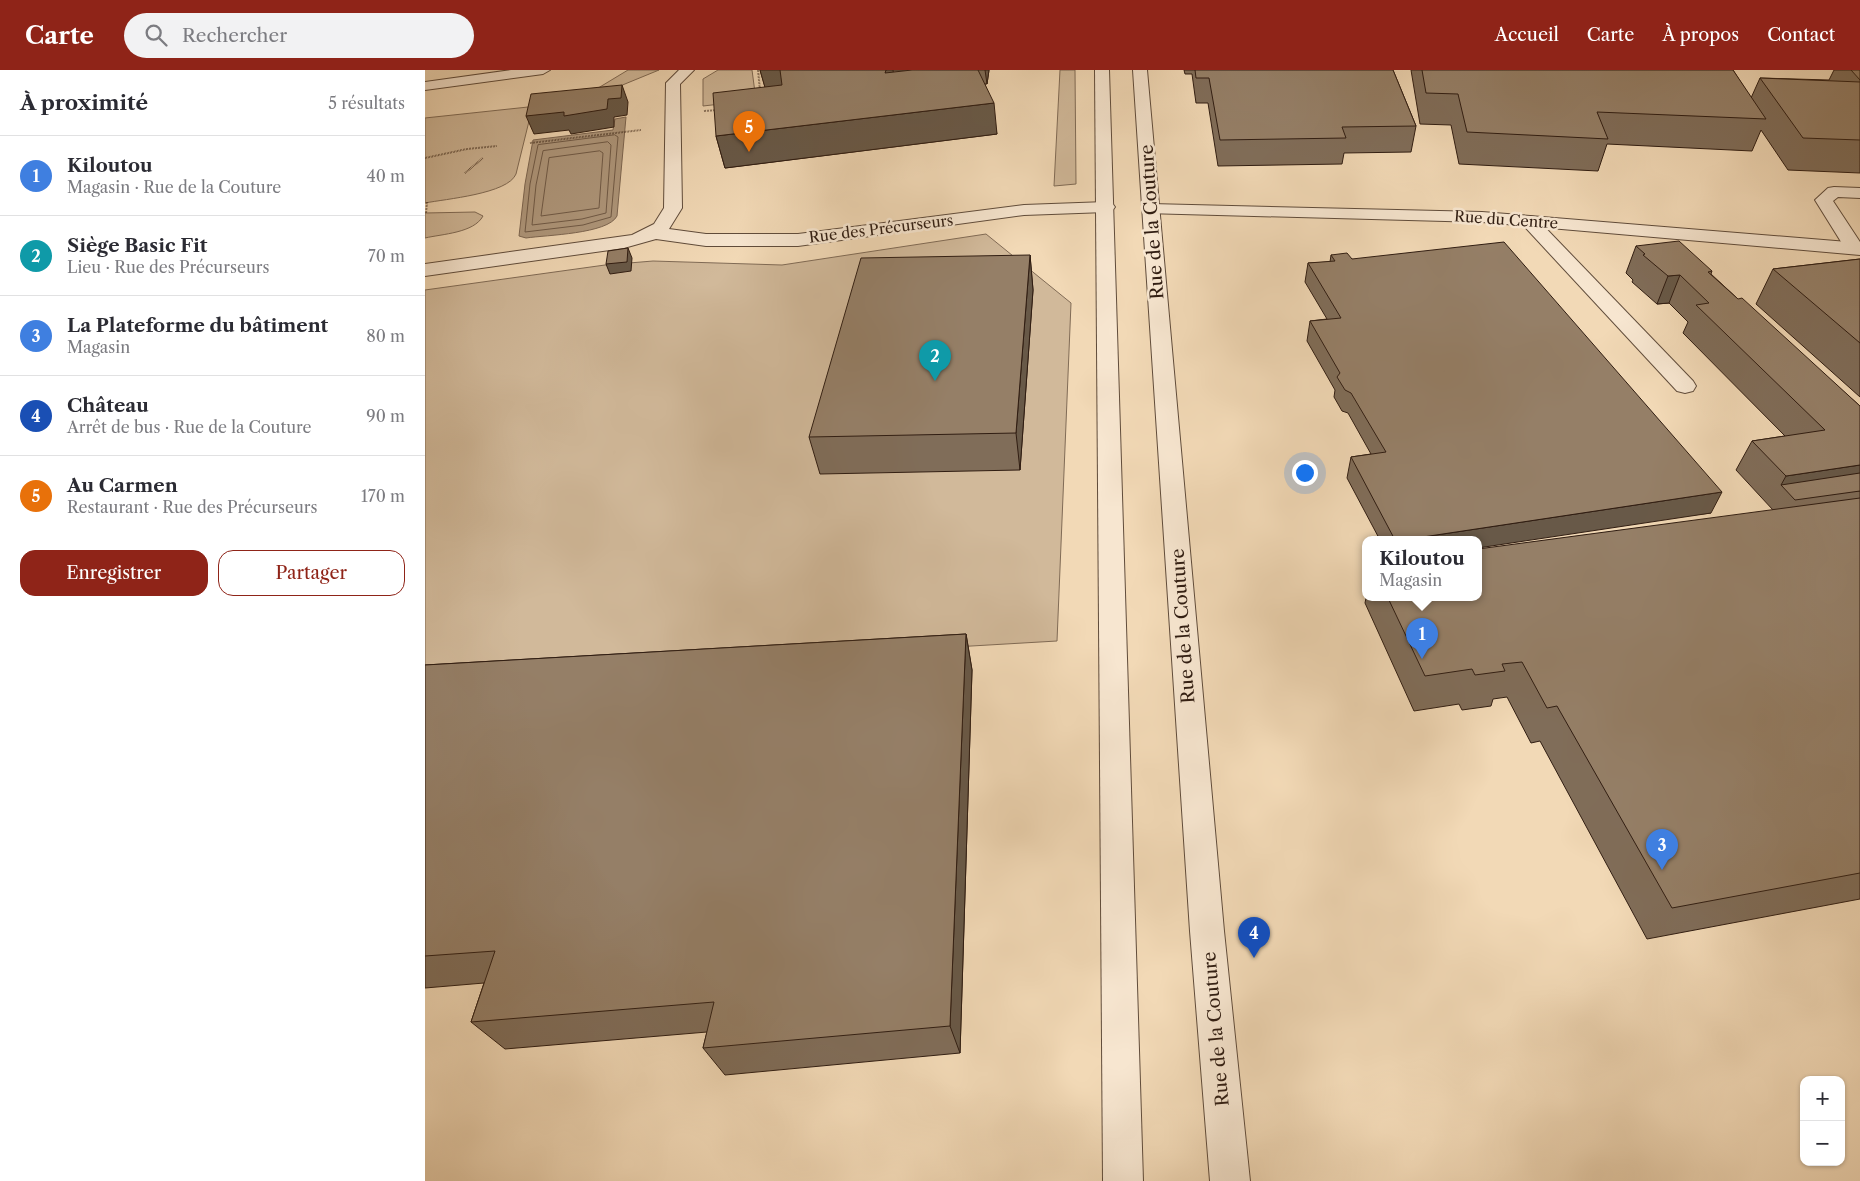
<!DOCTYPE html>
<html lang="fr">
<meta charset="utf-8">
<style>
:root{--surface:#fff;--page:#f2f2f3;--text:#2b2b33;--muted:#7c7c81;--line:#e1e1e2;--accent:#8f2418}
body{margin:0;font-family:"Libre Caslon Text",serif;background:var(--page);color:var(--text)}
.controls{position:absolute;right:15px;bottom:15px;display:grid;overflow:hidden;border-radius:10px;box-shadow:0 1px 4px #0004}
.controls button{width:45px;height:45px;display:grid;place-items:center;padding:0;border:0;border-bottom:1px solid var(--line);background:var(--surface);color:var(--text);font:25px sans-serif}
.you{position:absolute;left:879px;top:402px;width:18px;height:18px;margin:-12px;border:4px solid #fff;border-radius:50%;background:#1a73e8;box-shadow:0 0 0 8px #1a73e833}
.badge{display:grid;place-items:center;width:32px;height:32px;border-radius:50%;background:var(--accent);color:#fff;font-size:16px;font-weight:700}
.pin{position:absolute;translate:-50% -41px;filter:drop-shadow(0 1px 2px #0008)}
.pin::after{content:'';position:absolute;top:26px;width:18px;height:15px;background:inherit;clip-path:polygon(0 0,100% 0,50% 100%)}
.popup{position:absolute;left:937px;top:466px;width:120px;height:65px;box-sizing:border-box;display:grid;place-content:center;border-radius:10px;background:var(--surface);filter:drop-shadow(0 1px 4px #0005);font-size:16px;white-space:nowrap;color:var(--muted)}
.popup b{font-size:19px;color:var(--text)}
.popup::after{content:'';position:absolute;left:50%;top:100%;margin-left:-10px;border:10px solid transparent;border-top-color:var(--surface)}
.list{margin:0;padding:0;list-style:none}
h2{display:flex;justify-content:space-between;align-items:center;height:65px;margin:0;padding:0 20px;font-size:21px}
h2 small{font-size:16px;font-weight:400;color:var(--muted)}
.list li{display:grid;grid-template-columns:32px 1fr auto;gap:15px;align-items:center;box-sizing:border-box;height:80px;padding:0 20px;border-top:1px solid var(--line)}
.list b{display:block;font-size:19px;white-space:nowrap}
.list p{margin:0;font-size:16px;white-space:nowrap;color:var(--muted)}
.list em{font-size:16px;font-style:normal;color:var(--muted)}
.actions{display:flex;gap:10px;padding:15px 20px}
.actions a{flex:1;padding:11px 0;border:1px solid var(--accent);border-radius:15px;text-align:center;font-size:18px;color:var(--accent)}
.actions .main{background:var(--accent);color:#fff}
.icon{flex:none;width:28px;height:28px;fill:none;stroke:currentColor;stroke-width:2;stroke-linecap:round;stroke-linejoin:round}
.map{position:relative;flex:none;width:1435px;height:1111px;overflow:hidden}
header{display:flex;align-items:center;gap:30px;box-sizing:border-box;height:70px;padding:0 25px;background:var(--accent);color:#fff}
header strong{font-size:24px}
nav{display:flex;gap:28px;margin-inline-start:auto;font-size:18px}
.search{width:350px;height:45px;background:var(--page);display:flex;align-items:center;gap:12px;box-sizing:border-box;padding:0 18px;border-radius:28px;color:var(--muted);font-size:19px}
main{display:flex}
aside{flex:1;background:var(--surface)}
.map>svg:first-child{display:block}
</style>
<header>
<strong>Carte</strong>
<div class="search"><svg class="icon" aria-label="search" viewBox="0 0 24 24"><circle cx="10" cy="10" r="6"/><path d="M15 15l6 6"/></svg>Rechercher</div>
<nav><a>Accueil</a><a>Carte</a><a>À propos</a><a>Contact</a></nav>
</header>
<main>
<aside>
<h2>À proximité<small>5 résultats</small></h2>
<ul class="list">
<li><span class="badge" style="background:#3f7fe0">1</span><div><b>Kiloutou</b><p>Magasin · Rue de la Couture</p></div><em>40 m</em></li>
<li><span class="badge" style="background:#0f9aa8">2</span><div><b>Siège Basic Fit</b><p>Lieu · Rue des Précurseurs</p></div><em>70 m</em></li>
<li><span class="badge" style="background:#3f7fe0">3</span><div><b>La Plateforme du bâtiment</b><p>Magasin</p></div><em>80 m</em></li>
<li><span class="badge" style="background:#1a4fb4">4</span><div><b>Château</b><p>Arrêt de bus · Rue de la Couture</p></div><em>90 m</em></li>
<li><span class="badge" style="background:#e8710a">5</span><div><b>Au Carmen</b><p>Restaurant · Rue des Précurseurs</p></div><em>170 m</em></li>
</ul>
<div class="actions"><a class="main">Enregistrer</a><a>Partager</a></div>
</aside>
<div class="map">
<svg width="1435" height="1111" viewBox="0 0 1435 1111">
<rect width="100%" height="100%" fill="#f2d9b6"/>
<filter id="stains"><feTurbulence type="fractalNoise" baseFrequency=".004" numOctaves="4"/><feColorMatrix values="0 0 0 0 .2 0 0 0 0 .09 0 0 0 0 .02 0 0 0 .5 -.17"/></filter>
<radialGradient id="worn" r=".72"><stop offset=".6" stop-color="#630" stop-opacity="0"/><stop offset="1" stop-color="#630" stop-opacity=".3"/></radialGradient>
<!-- green -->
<g fill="#d1b99a" stroke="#806b56">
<path d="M203,0H234L156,32L106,43L91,104C83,124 20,129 0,133V48L150,32Z"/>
<path d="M293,0H327L331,30L278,36V9Z"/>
<path d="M635,0H650L651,114L629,116Z"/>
<path d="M50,142L58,146C49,163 17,164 0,168V143Z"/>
<path d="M561,164L646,233L632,571L0,608V220L180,195L228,191L357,195Z"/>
</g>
<!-- water -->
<path fill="#b0997e" stroke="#7d6753" d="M201,47L192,146C183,164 121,165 101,168L94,166L100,114L108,70L188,60L190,49Z"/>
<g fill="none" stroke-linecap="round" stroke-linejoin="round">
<!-- shore -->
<g stroke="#705b48" stroke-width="1">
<path d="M190,65L193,67L186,147L158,155L100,162L105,114L113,75Z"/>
<path d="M183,72L186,75L181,143L157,149L107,155L111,115L118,81Z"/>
<path d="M175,81L178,83L174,138L116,146L124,88Z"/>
</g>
<!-- service casing -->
<g stroke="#604c3b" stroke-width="2">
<g id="service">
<path d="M86,0H125L118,4L0,20V12Z"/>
<path d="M1409,117L1435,118V128L1413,127L1408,131L1435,172V183H1423L1390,130L1403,118Z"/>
<path d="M1104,146L1110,147L1268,311L1271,316L1268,321L1260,323L1252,321L1098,155L1095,151L1098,147Z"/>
</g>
</g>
<!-- minor casing -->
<g stroke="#604c3b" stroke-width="2">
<g id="minor">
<path d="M254,0H269L255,14L257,138L244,159L281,164H373L599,135L681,132L687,133L690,137L687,141L681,142L599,145L373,176H281L231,169L199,178L0,206V194L207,165L229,154L239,138L241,13Z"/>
<path d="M726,134L1057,142L1435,173V185L1057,152L720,143L717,139L720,135Z"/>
</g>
</g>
<!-- tertiary casing -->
<g stroke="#604c3b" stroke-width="2">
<g id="tertiary">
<path d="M670,0H684L718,1111H678Z"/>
<path d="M708,0H722L799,861L825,1111H785L765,861Z"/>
</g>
</g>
<!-- path -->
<g stroke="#301d12" stroke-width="2" stroke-dasharray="0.5 1" stroke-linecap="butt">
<path d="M333,0L335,20"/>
<path d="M279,41L293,40"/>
<path d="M105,73L216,60"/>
<path d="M0,88L42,79L72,76"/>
<path d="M40,103L58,88"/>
<path d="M1,143L2,132"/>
</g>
<!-- service -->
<use href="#service" fill="#f7e6d0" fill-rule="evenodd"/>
<!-- minor -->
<use href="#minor" fill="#f7e6d0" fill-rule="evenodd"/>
<!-- tertiary -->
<use href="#tertiary" fill="#f7e6d0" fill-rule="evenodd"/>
</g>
<!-- wall -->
<g fill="#806d59" stroke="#301d12">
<path d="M335,0H564L562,14H560L572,64L300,98L291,66L340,17Z"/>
<path d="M759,0H968L991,56L986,82L919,83L917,94L793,96L783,33H771L767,4H760Z"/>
<path d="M986,0H1308L1326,28L1335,8L1404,10L1409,0H1435V103L1363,100L1336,60L1327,81L1182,74L1173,101L1034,94L1026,55L995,54Z"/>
<path d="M1211,176L1287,201L1286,204L1313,229L1435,336V829L1222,869L1115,671L1106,673L1082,627L1068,629L1066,636L1037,640L1034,634L989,641L940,533L941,528H1053L1348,440L1311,400L1327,371L1360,366L1258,263L1263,252L1244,233L1232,234L1207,212L1208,210L1201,203Z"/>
<path d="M605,185L608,220L595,400L395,404L384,367Z"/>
<path d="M906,185L927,189L1286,443L1053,470H955L922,408L926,387L946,384L923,343L917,341L909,327L910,320L882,271L885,251L902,249L880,212L883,193L905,192Z"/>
<path d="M1435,189V327L1331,234L1348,199Z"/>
<path d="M541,564L547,600L535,983L300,1005L278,978L282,962L80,979L46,952L59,913L0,918V595Z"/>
</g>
<!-- shaded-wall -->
<g fill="#685948" stroke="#301d12">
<path d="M335,0H356L361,20L341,21Z"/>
<path d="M461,0H468L470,16L460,3Z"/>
<path d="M560,0H564L562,14Z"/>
<path d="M197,15L203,32L202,45L189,47V57L146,64L144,60L109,64L101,46L183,29Z"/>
<path d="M569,33L572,64L300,98L291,66Z"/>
<path d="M203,178L207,188L206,201L185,204L181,194Z"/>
<path d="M605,185L608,220L595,400L591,363Z"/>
<path d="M1255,205L1244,233L1232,234L1243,206Z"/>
<path d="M1435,395V421L1356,415L1361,406Z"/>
<path d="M1297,422L1286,443L1053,478V470H978Z"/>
<path d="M541,564L547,600L535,983L525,956Z"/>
</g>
<!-- building -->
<g fill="#957f67" stroke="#301d12">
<path d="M355,0H461L460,3L487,0H553L569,33L291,66L288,23L357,15Z"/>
<path d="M770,0H968L991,56L917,57L921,68L795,70L784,8H771Z"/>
<path d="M997,0H1308L1341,49L1172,42L1183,69L1042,62L1033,24L1001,23Z"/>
<path d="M1426,0H1435V10Z"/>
<path d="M1335,8L1435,12V70L1378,68Z"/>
<path d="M197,15L196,28L183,29L182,39L139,46V42L101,46L106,24Z"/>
<path d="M1254,171L1287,201L1283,202L1313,229L1317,228L1435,336V395L1361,406L1327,371L1400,360L1271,235L1284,233L1255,205L1243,206L1218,185L1220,184L1211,176Z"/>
<path d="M1079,172L1297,422L978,470H970L926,387L961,382L926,323L920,320L912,307L915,303L885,251L916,248L883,193L910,191L906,185L922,183L927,189Z"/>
<path d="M203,178L202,192L181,194L183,181Z"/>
<path d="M605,185L591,363L384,367L436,188Z"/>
<path d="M1435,189V273L1348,199Z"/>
<path d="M1435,403V421L1370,430L1356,415Z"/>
<path d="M1435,428V803L1247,838L1132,636L1122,638L1097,592L1077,594L1080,601L1050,605L1047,599L1000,606L963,528H1053V479Z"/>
<path d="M541,564L525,956L278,978L289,932L46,952L70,881L0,886V595Z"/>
</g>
<g text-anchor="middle" stroke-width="5" stroke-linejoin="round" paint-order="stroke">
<!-- far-street labels -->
<g font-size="15" fill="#301d12" stroke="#f7e6d0">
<text transform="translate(1081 150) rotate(4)" y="5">Rue du Centre</text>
<text transform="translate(456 159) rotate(-7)" y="5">Rue des Précurseurs</text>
</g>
<!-- street labels -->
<g font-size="18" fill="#301d12" stroke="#f7e6d0">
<text transform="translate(727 152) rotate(-94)" y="6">Rue de la Couture</text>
<text transform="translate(758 556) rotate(-94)" y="6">Rue de la Couture</text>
<text transform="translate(791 959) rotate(-95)" y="6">Rue de la Couture</text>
</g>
</g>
<rect width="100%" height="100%" filter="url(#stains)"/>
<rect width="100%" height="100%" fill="url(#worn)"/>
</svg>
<div class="controls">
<button>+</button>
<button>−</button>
</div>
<div class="you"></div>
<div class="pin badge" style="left:997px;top:589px;background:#3f7fe0">1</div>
<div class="popup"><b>Kiloutou</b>Magasin</div>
<div class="pin badge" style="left:510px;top:311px;background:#0f9aa8">2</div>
<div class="pin badge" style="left:1237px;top:800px;background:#3f7fe0">3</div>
<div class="pin badge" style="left:829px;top:888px;background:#1a4fb4">4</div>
<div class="pin badge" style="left:324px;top:82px;background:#e8710a">5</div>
</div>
</main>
